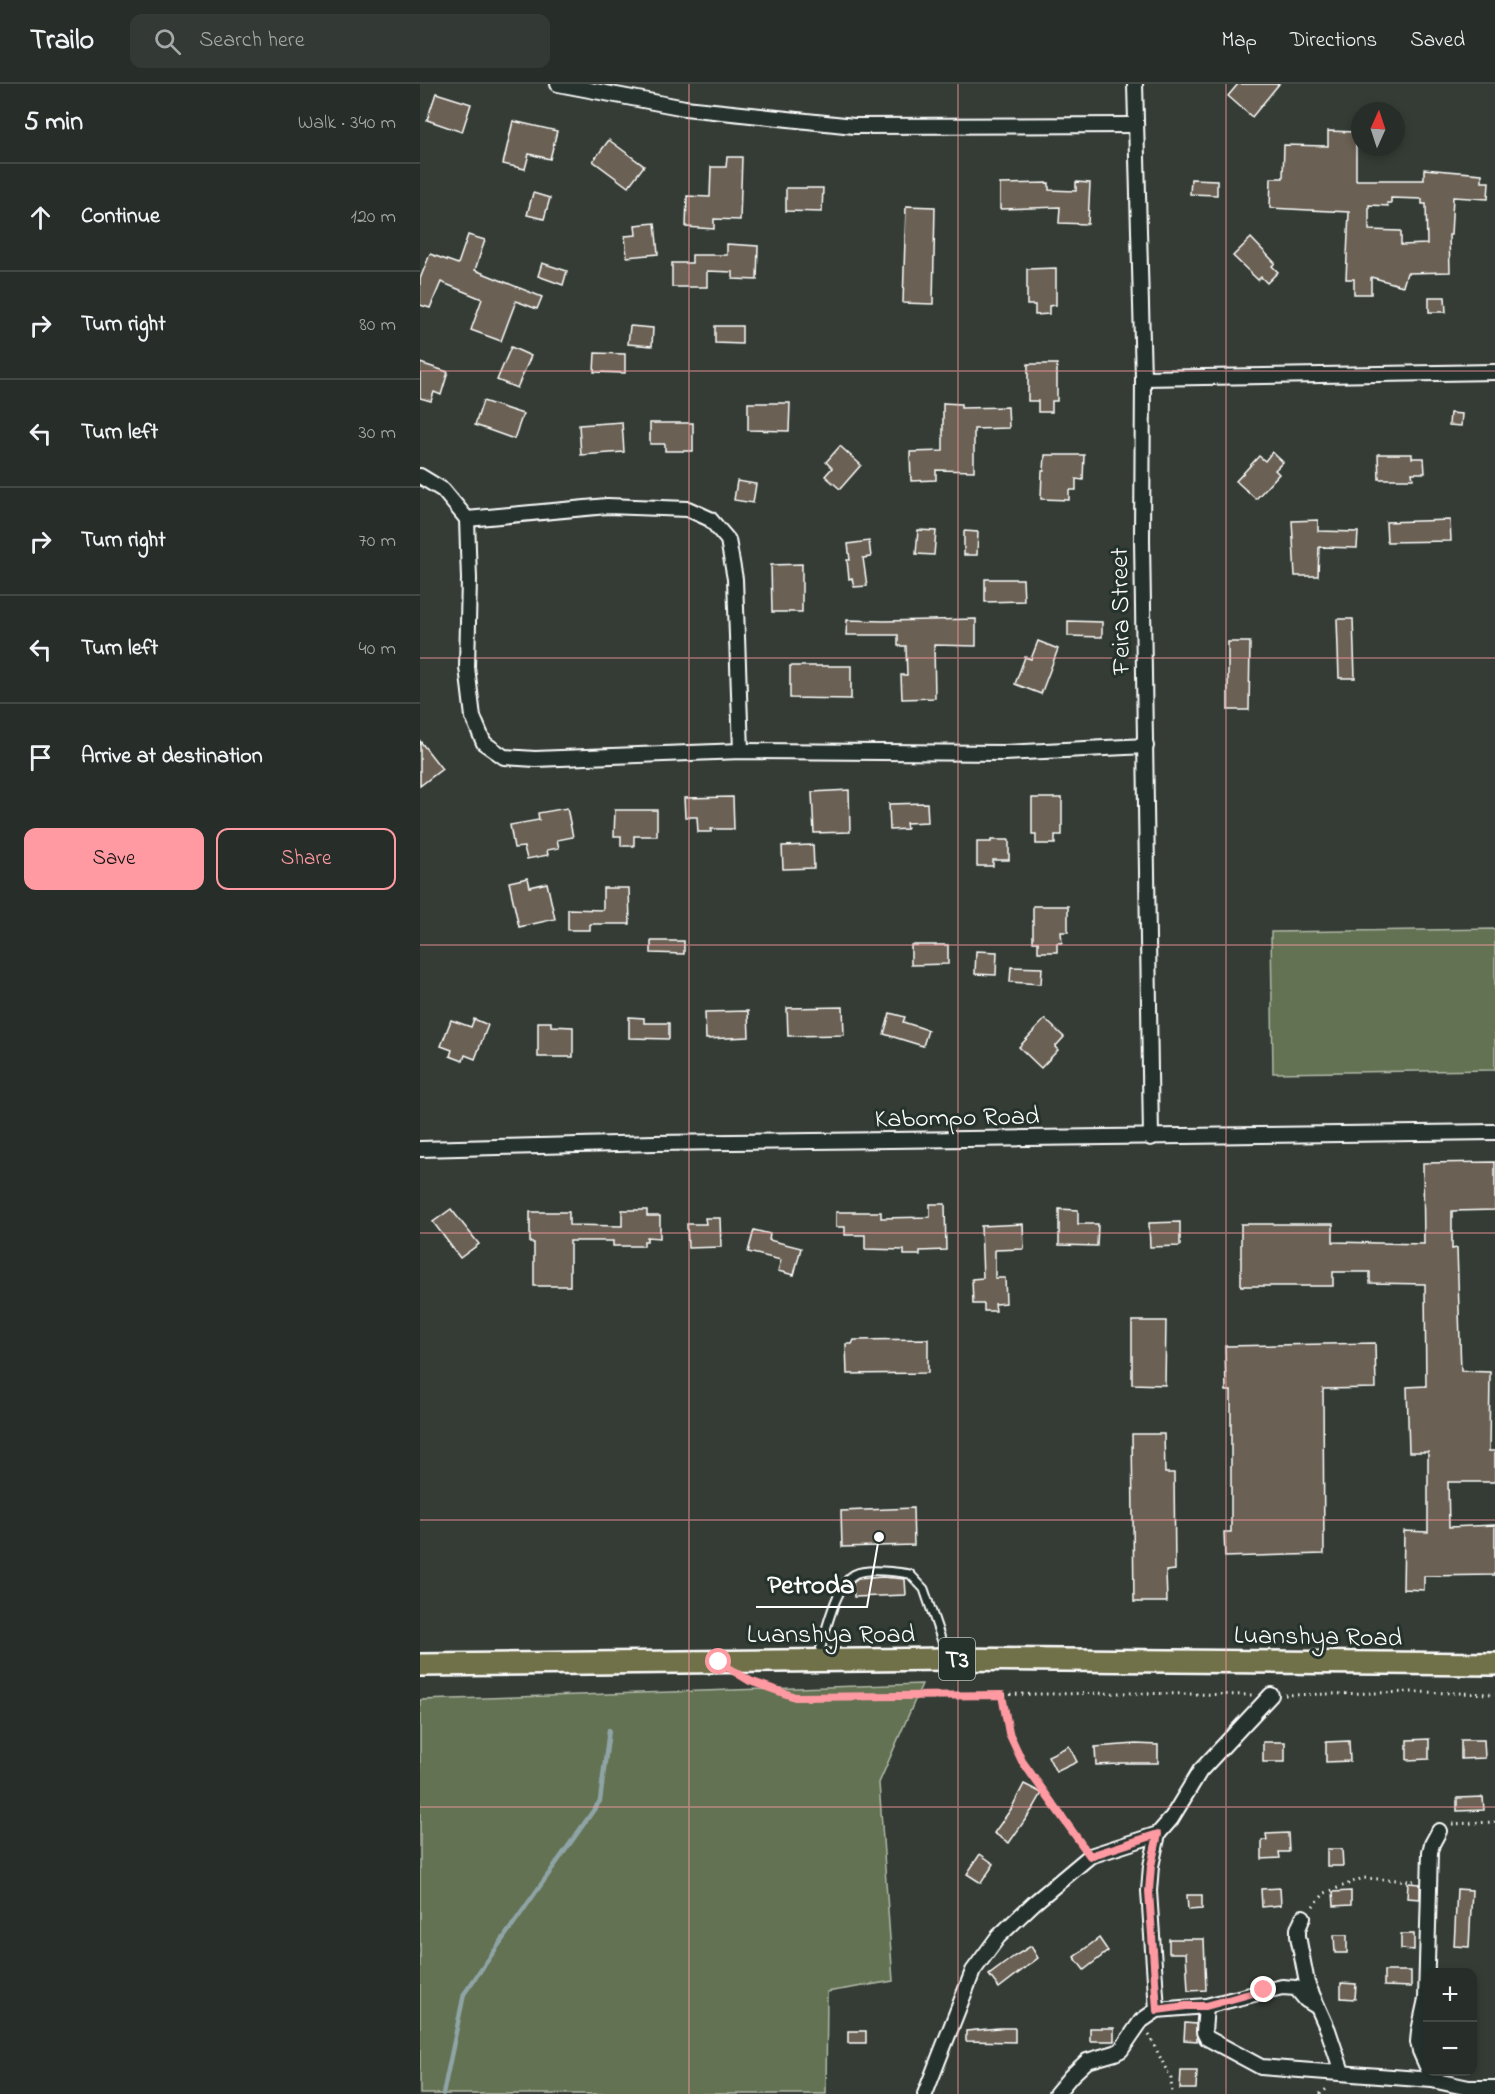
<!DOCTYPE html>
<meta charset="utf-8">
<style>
:root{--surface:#272d28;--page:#333934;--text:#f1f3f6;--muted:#a4a8a8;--line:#434945;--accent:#ff9aa2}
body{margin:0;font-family:"Indie Flower",sans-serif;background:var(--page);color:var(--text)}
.controls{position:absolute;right:18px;bottom:18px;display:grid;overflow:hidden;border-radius:12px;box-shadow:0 3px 9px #0003}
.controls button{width:54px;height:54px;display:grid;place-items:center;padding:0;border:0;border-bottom:2px solid var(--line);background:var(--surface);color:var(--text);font:30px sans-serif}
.compass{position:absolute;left:931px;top:18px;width:54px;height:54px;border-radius:50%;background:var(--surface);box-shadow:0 3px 9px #0003;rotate:3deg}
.stop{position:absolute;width:18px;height:18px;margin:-14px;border:4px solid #ff9aa2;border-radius:50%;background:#fff}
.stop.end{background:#ff9aa2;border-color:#fff;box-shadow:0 2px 6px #0008}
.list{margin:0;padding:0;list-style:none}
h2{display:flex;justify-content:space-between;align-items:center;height:78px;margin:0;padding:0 24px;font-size:26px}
h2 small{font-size:20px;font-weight:400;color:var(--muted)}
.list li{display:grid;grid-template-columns:39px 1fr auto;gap:18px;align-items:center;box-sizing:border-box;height:108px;padding:0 24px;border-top:2px solid var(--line)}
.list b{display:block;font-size:22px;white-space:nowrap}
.list em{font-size:20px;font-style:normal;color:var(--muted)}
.actions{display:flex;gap:12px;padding:18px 24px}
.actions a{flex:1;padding:14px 0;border:2px solid var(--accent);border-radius:12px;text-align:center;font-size:21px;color:var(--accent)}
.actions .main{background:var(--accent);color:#111}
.icon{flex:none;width:33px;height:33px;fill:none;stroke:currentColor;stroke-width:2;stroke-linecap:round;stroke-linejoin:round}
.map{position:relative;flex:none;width:1075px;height:2010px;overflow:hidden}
header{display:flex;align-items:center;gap:36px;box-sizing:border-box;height:84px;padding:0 30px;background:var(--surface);border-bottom:2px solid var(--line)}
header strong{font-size:28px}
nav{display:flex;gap:33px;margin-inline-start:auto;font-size:21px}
.search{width:420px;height:54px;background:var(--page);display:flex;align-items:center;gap:15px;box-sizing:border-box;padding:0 21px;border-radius:12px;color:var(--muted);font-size:22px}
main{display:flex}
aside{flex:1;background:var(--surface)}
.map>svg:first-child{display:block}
</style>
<header>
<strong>Trailo</strong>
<div class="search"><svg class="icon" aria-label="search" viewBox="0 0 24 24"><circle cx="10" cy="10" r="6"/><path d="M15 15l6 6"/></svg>Search here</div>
<nav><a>Map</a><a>Directions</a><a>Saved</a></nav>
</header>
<main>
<aside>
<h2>5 min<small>Walk · 340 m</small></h2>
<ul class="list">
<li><svg class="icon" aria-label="ahead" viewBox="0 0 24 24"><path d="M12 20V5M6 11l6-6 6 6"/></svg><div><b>Continue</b></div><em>120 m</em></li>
<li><svg class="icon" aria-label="right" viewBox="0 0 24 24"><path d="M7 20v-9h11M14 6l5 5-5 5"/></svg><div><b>Turn right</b></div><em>80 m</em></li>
<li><svg class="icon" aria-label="left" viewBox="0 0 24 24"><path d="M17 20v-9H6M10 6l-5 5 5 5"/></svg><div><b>Turn left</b></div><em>30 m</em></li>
<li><svg class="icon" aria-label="right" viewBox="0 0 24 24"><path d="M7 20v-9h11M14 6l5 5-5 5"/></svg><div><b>Turn right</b></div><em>70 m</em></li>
<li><svg class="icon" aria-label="left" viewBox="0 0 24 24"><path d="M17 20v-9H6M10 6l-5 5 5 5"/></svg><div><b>Turn left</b></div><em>40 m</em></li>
<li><svg class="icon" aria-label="arrive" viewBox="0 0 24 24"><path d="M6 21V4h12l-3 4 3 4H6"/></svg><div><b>Arrive at destination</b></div></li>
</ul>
<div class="actions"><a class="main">Save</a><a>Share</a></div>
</aside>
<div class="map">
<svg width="1075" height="2010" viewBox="0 0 1075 2010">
<rect width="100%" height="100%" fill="#343c35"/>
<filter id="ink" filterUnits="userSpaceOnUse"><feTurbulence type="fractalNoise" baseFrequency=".0167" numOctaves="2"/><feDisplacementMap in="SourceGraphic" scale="12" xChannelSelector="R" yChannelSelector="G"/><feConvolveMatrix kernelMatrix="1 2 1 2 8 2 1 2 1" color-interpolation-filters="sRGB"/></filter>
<g filter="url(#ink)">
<!-- green -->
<g fill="#647253" stroke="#b2b8a9" stroke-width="1.5">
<path d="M1075,845V986L853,989L851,848Z"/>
<path d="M502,1600L459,1699L473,1897L407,1908L406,2010H0V1616Z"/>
</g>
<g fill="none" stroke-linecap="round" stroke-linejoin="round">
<!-- stream -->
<path stroke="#8fa4a6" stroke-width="4.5" d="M23,2010L44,1910L180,1717L189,1646"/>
</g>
<!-- building -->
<g fill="#6a6153" stroke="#fff" stroke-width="1.5" fill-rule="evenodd">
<path d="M818,0H859L832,33L808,12Z"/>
<path d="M16,9L51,20L42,48L7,36Z"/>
<path d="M93,37L137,47L130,75L109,70L105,85L83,80Z"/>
<path d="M908,47L936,48V96H1004V85L1062,90V98H1069L1068,115L1033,113L1031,151H1029L1030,188L987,189L983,202L951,193V210H934V195H926L929,128L850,124L851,94H863L864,61L908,62ZM971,114L1002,115V120H1006L1007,160L981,161V147L949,146V121L968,122L967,119H971Z"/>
<path d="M189,56L224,82L208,103L173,77Z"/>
<path d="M307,73H322L320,136L294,135V145L266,143L267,112L290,113L291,83H306Z"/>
<path d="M771,95L797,96V111L770,110Z"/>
<path d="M656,98L670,99L668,140L639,139L640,123L580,125V100L629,99V106L656,107Z"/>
<path d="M366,104H403L402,128L366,127Z"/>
<path d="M113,109L130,114L124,135L107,131Z"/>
<path d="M486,122L515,123L513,220L483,219Z"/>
<path d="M235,139L238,170L207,173L205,152L216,151L215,141Z"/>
<path d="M48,151L65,156L55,186L122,213L117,225L96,217L81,257L51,246L62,215L21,198L10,224L0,221V195L10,170L38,180Z"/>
<path d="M831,154L855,179L852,182L858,188L847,199L841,193L838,196L813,172Z"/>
<path d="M307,160L338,162L337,196L313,195V188L287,187V203H252V179H272V171H307Z"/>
<path d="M122,179L147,187L143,201L118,192Z"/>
<path d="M636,184V221L629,222V230L615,231V221H607V185Z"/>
<path d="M1009,213H1025L1026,228H1009Z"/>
<path d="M210,242L233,244L232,262L208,260Z"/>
<path d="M295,242H322V260L295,259Z"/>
<path d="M91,263L111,272L97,304L77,296Z"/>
<path d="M175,269L205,270V289L174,288Z"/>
<path d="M0,279L28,288L21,311L14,308L11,317L0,314Z"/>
<path d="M608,280H637V317H632V328H618V317H608Z"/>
<path d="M63,317L103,330L94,355L55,341Z"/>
<path d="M328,319H370L369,347L328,346Z"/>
<path d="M523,319L541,320V324L588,323L589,344L554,345V387L516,386V396L491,397L490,368L523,367Z"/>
<path d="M1030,329L1042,330L1041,342L1029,341Z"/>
<path d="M202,338L204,368L161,371L159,341Z"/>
<path d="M230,339H273V367H245V360H230Z"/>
<path d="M420,362L441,381L420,405L405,392L412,384L406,378Z"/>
<path d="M852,368L863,378L855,386L859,390L836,415L816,397L839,372L845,377Z"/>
<path d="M958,370H992V374H1004L1005,389H992L993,395H959Z"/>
<path d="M625,371H664L663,396L656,395V406H649V416L621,415L622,387H624Z"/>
<path d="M317,397L336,400L333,419L314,416Z"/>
<path d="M898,436V447L938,448L937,464L899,463L898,492H875L872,437Z"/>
<path d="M1030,436L1031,457L967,458L966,438Z"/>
<path d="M498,446L516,447L514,471L496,470Z"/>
<path d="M544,447L558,448L557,471H544Z"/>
<path d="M449,457L451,473L443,474L447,502L434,503L432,494L429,495L427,476H430L428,460Z"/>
<path d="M382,480V528H352L351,481Z"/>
<path d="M565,495H603L604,517L565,518Z"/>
<path d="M556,535V562L514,561L515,614L482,615L481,591H487L486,562H478V551H426L427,536L464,537Z"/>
<path d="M917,535H933L935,594H919Z"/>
<path d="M648,537L682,538V553L648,552Z"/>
<path d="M618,557L638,565L621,610L595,600L605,573L611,575Z"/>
<path d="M808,558H830L829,626H808Z"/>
<path d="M370,582H431V615L370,614Z"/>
<path d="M0,657L22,685L0,702Z"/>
<path d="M429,706L430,748L394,749L392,708Z"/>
<path d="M313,713L314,745H291V748H278L277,733H265L264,714Z"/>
<path d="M612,714H642V751H635V760H616V750H612Z"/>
<path d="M507,719L508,738L486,739L487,745L470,746L469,720Z"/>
<path d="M147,724L153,753L137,756L139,764L127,766L128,771L107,775L104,763L94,764L90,741L119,736L118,729Z"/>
<path d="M195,726H237V752H214V762H201V752H194Z"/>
<path d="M571,756H589V776H573V782H557V758H571Z"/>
<path d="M393,761L394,784L363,785L362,762Z"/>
<path d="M108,794L110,803L127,799L135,835L99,843L89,798Z"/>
<path d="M183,804H209L210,840H170V846H148V825L183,826Z"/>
<path d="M613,822H648V848H641L642,859H637V868H618V858H613Z"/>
<path d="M231,857H264V870L231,869Z"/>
<path d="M491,861H528V880L491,881Z"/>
<path d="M556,867L577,868L576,891L555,890Z"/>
<path d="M591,883L622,884L621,900L590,898Z"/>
<path d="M423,923L424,951L368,952L367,924Z"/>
<path d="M328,927L329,953L286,955L285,928Z"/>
<path d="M470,929L485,933L483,938L508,946L503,962L464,950Z"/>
<path d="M209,933L224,934V939H249V955L209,954Z"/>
<path d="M54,935L68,941L55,975L45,971L43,977L30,972L32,966L21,962L31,936L51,943Z"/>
<path d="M625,935L644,953L635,963L638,966L621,984L599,963Z"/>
<path d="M118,938H131V942L153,943V973H118Z"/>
<path d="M1075,1078V1126L1032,1127V1165L1037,1164L1041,1287L1070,1288L1069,1367H1075V1398H1028L1029,1443L1075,1441V1491L1004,1492V1506L983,1505L984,1447L1008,1448V1368H989L987,1303L1006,1302L1005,1200L950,1199V1188H913V1202H821V1140H913V1158L1004,1160L1003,1079Z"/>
<path d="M510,1120H525L526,1166L500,1167V1171H484V1166L445,1165V1151H425V1143H416V1128H461V1134L510,1133Z"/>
<path d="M31,1125L59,1160L40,1174L13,1138Z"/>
<path d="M639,1125L658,1126V1140H678L677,1162L639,1161Z"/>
<path d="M202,1126H227V1132H240V1154L227,1153V1157H224V1162H193V1157H150V1202H114V1159H110V1128H149V1141L202,1142Z"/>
<path d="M285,1134H300L301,1163L268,1164L267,1140H286Z"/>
<path d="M760,1138V1162L730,1163L729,1139Z"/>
<path d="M603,1140L604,1165L575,1166V1194H585L586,1219L575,1220L576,1227H564V1220H553L552,1195L563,1194L561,1142Z"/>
<path d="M334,1146L350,1150L349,1156L381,1164L374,1191L358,1187L361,1176L328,1168Z"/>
<path d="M712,1237H746L745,1301L712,1300Z"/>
<path d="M508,1255V1289L427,1290L426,1260H432L434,1256Z"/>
<path d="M955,1259L956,1304L903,1305L904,1470L805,1473L804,1448H811V1307H806L805,1262Z"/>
<path d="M712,1350H744L745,1389H754L755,1486L746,1487L747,1518H714Z"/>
<path d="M493,1424L494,1461L422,1463L421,1427Z"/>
<path d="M462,1493L485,1495L486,1511L434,1513L433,1499L438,1495Z"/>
<path d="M1009,1655V1675L987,1676V1656Z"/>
<path d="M1041,1656H1064L1065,1674L1041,1675Z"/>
<path d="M929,1657L930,1677L906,1678V1658Z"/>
<rect x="843" y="1658" width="22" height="20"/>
<path d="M716,1660L738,1661V1679H699V1680L676,1681L675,1663Z"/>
<path d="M649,1662L657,1678L636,1688L628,1672Z"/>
<path d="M604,1700L622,1709L614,1723L589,1759L574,1749L591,1725Z"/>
<path d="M1063,1713L1064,1726L1037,1727V1714Z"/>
<path d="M868,1749L869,1768H859L860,1774L842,1775V1756H847L846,1750Z"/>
<path d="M907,1765H922L923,1782H907Z"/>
<path d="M560,1770L574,1780L561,1799L547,1790Z"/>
<path d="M988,1799L1000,1800V1815L987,1814Z"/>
<path d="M860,1804L861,1821L842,1823L841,1805Z"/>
<path d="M1037,1805L1052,1806L1049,1863L1034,1862Z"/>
<path d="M931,1807V1821L914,1822L913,1808Z"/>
<path d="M767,1811H782V1825L768,1826Z"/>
<path d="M981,1850H994V1866L981,1865Z"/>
<path d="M914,1851H927V1869H915Z"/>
<path d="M679,1854L688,1867L664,1886L654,1873Z"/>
<path d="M749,1855H784L786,1906L768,1907L766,1869H749Z"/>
<path d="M611,1862L618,1874L579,1904L569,1891L593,1873Z"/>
<path d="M964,1887H991V1903L964,1902Z"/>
<path d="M921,1899L936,1900L935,1915L921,1914Z"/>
<path d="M765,1939L776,1940L777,1957L764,1956Z"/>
<path d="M579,1944H595V1958L546,1957V1947Z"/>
<rect x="670" y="1944" width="24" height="13"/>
<rect x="428" y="1947" width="18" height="12"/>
<path d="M761,1987H777L776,2005H760Z"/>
</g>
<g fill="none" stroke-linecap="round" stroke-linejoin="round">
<!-- service casing -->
<g stroke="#fff" stroke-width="11">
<path id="service" d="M398,1573C405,1552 415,1500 435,1490C446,1484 477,1488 490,1490L504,1505L527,1572"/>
</g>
<!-- minor casing -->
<g stroke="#fff" stroke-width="18">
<g id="minor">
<path d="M138,0L265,24L434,42L715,41"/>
<path d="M715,0L723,294L722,456L731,1054"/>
<path d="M723,294L1075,288"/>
<path d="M0,392L23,406L47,435L49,495L47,583L53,633L64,659L84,673L115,675L321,667L584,669L726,662"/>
<path d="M47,435L187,422L268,425L290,435L308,456L315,495L321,667"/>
<path d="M0,1065L235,1059L1075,1048"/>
<path d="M883,1833L878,1845V1852L887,1899L908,1946L922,1988"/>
<path d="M786,1922L784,1948L787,1954L841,1983L1012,1996L1049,2004H1075"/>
<path d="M737,1926L729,1807L731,1782L738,1750"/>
<path d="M1008,1985L1000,1967L998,1958L999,1947L1006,1915L1010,1768L1012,1760L1019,1747"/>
<path d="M505,2010L553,1887L578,1853L614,1819L670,1772L738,1750L751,1735L780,1687L851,1611"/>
<path d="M636,2010L651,1992L667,1977L695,1969L701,1966L721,1937L737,1926L786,1922L862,1903L876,1904L886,1916L896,1922"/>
</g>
</g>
<!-- trunk casing -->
<g stroke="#fff" stroke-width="26">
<path id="trunk" d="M0,1581L528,1575L1075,1580"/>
</g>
<!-- path -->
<g stroke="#fff" stroke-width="3" stroke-dasharray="1.5 4.5" stroke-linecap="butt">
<path d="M329,1596L375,1613L704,1609L832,1611"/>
<path d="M582,1610L589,1649L602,1677L661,1760"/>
<path d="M865,1611L996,1608L1075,1610"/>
<path d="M1032,1740L1075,1738"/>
<path d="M893,1822L905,1809L943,1794L994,1797"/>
<path d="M729,1951L751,1995L752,2010"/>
<path d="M900,2010L909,2003"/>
</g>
<!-- service -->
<use href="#service" stroke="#26332d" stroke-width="7"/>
<!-- minor -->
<use href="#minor" stroke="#26332d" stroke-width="14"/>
<!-- trunk -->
<use href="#trunk" stroke="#6f704a" stroke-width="21"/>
</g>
</g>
<g fill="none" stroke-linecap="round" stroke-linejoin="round" filter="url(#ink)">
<!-- route -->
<path stroke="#ff9aa2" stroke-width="8" d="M299,1578L330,1597L375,1613L582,1611L589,1649L602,1677L670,1772L738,1750L731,1782L729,1807L737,1926L766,1922H786L844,1906"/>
</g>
<!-- grid -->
<path fill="none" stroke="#ff9aa2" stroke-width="1.5" stroke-opacity="0.55" d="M269,0V2010M538,0V2010M806,0V2010M0,287H1075M0,574H1075M0,861H1075M0,1149H1075M0,1436H1075M0,1723H1075"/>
<g text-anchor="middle" stroke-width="6" stroke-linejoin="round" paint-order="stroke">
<!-- shield labels -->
<rect fill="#26332d" stroke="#bec2c0" stroke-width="1.5" x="519" y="1554" width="36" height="42" rx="4.5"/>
<g font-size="24" font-weight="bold" fill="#fff">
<text x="537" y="1583">T3</text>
</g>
<!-- street labels -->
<g font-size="26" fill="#fff" stroke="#26332d">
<text transform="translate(699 527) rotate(-91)" y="9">Feira Street</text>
<text transform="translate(537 1032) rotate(-1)" y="9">Kabompo Road</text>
<text x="411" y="1558">Luanshya Road</text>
<text transform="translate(898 1551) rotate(1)" y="9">Luanshya Road</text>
</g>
</g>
<!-- callouts -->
<path fill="none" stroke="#fff" stroke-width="2" d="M459 1453L447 1523H336"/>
<circle fill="#fff" stroke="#26332d" stroke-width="2" cx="459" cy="1453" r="6"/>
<g font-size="27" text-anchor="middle" font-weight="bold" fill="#fff" stroke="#26332d" stroke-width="6" stroke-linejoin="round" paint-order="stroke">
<text x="391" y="1509">Petroda</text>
</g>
</svg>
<div class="controls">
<button>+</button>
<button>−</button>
</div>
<svg class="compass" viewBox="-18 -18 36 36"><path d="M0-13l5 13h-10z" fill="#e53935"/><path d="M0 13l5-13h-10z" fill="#a4a8a8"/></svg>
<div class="stop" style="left:299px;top:1578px"></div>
<div class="stop end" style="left:844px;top:1906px"></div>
</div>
</main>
